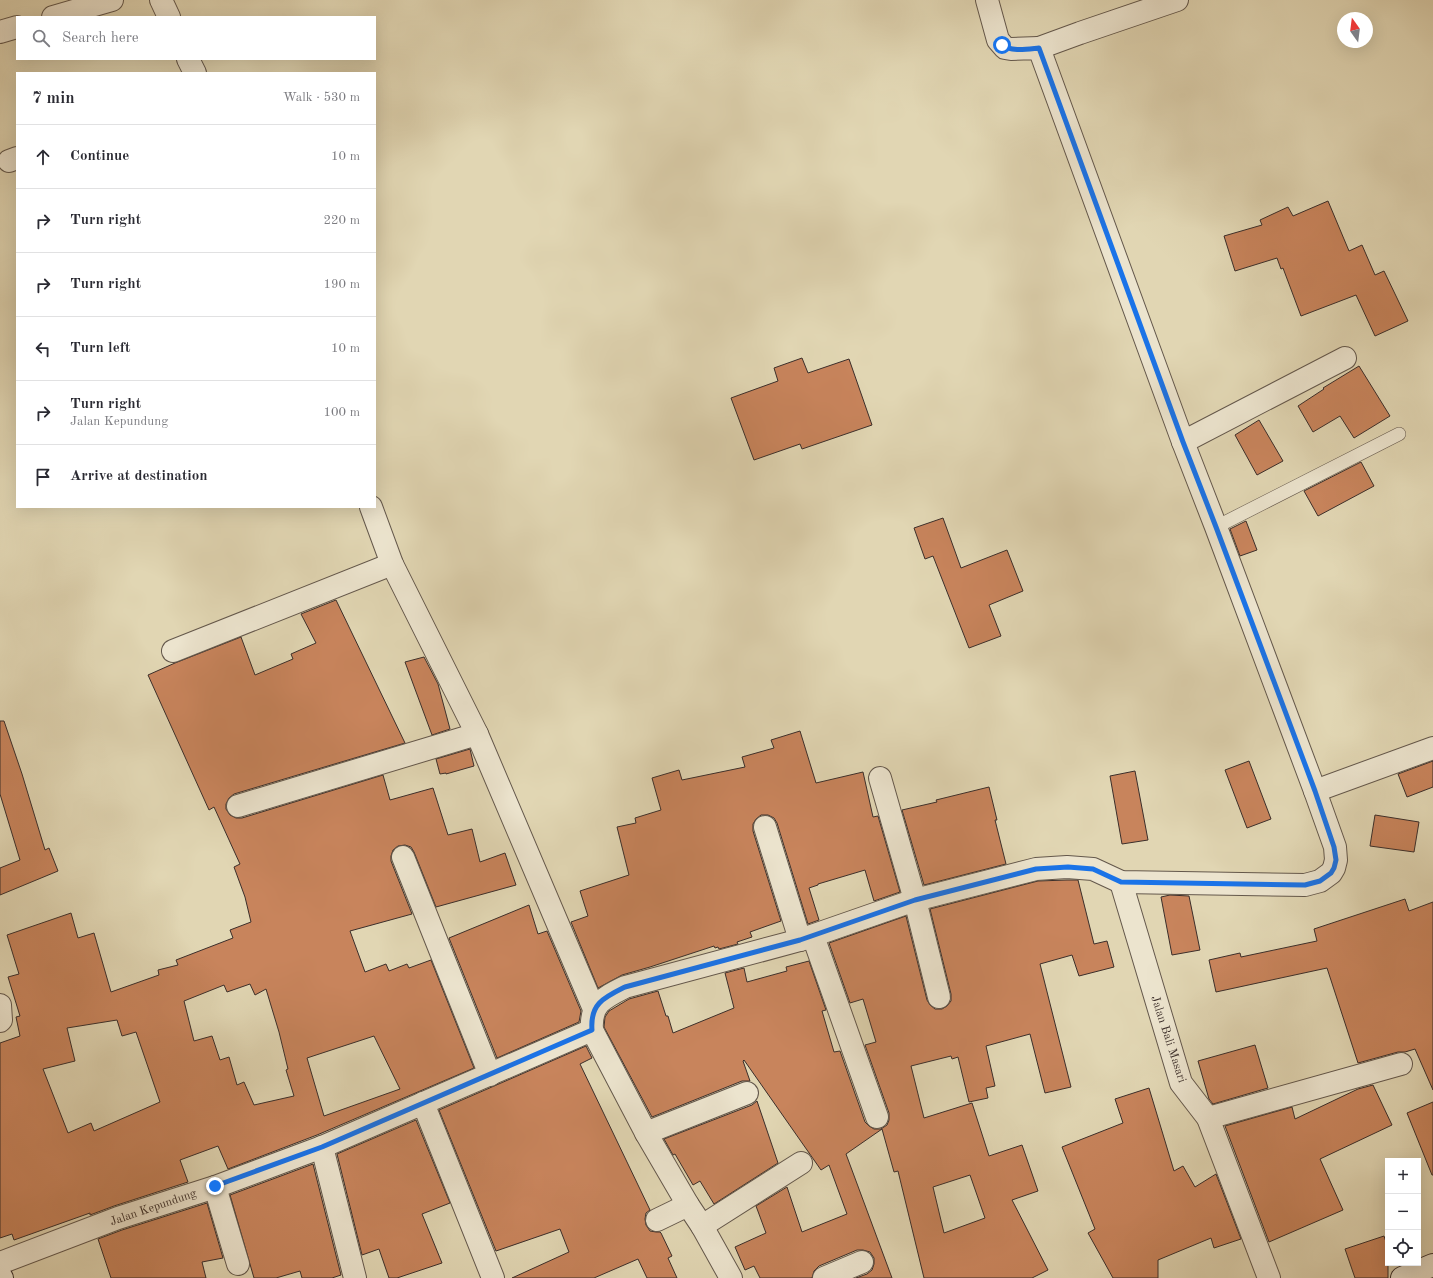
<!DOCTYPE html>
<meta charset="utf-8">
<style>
:root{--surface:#fff;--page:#f2f2f3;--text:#2b2b33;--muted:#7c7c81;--line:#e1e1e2}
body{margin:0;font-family:"Old Standard TT",serif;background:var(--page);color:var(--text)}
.controls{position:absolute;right:12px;bottom:12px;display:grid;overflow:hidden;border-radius:0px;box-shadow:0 4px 16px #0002}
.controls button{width:36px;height:36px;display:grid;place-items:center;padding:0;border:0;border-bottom:1px solid var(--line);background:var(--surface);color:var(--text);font:20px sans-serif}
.compass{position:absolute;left:1337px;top:12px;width:36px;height:36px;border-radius:50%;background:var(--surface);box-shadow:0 4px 16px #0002;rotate:346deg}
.stop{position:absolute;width:12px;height:12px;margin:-9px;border:3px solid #1a73e8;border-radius:50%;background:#fff}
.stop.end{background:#1a73e8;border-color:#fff;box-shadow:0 1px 4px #0008}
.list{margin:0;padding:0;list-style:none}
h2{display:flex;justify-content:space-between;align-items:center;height:52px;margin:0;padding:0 16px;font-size:17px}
h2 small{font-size:13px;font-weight:400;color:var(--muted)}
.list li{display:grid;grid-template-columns:26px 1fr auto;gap:12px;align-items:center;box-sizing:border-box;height:64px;padding:0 16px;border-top:1px solid var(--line)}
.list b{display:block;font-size:15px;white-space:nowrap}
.list p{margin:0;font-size:13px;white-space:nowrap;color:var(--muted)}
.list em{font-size:13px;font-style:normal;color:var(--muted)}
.icon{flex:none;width:22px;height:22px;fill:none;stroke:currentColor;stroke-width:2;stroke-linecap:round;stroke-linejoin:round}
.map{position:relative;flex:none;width:1433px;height:1278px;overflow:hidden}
.search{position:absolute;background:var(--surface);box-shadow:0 4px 16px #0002;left:16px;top:16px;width:360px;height:44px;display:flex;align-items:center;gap:10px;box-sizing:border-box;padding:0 14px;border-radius:0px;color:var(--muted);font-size:15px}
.panel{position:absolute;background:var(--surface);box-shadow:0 4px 16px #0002;left:16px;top:72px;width:360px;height:436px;border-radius:0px}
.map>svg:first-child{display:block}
</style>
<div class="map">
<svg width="1433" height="1278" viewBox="0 0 1433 1278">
<rect width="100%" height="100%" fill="#e1d6b3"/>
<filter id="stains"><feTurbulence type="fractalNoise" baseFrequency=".005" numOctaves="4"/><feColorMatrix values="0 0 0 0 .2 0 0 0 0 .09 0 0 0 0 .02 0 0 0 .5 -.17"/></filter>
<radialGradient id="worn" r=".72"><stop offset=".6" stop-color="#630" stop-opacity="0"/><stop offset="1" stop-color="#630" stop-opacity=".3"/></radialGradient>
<!-- building -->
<g fill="#c8845c" stroke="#3b2e2a" fill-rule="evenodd">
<path d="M1328,201L1349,251L1362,245L1375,275L1384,271L1408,321L1375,336L1356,295L1301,316L1283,268L1281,269L1277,258L1235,271L1224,236L1262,225L1260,220L1288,207L1293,216Z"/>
<path d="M802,358L808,373L849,359L872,425L802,449L800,444L754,460L731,398L778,381L774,368Z"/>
<path d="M1359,366L1390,416L1354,438L1340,416L1313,432L1298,406L1324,389L1323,388Z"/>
<path d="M1259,420L1283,461L1257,475L1235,435Z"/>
<path d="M1361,462L1374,486L1318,516L1304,491Z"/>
<path d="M943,518L961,568L1007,550L1023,591L989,605L1001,636L969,648L933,556L925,559L914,528Z"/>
<path d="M1246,521L1257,550L1240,556L1230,529Z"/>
<path d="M336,600L405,743L234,794L229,798L226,804V809L230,815L236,818H242L383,775L390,800L433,788L448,835L472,829L480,862L505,853L516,885L436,907L414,852L411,847L405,845L398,846L393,850L391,856V861L412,914L350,931L365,972L386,964L389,971L407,964L409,968L431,960L474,1068L317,1135L228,1169L218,1146L180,1160L188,1182L114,1206L90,1215V1213L14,1240L12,1234L0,1238V1043L20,1036L16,1017L20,1016L8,977L19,974L7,935L71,913L78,938L94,933L111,992L159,975L158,970L178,965L176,960L233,938L230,930L251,922L245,897L234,867L240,864L214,807L209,810L148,675L175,663L241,637L255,675L293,659L291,654L316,643L301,614ZM250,984L255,995L266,989L279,1032L288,1069L286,1070L294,1096L254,1105L244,1082L237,1085L229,1057L220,1060L212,1036L194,1041L184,1001L224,985L227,992ZM117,1020L122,1036L136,1032L160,1102L94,1131L91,1123L68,1133L43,1069L75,1061L67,1028ZM374,1036L400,1089L324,1116L307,1058Z"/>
<path d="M424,657L438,684L450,729L432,735L405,662Z"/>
<path d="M0,721H4L22,774L45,850L49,848L58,871L0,895V868L20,860L0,794Z"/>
<path d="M800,731L816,783L863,772L873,817L878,816L900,892L874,901L865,870L818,884V885L809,888L819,920L808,924L777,823L774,818L768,815H761L756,819L753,824V831L781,921L750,932L752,937L737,942L738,944L719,949L718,947L715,948L714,946L650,967L622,975L598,988L571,922L588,916L580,891L629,875L617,827L636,823L635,818L661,810L652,778L679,770L682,780L745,767L742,757L774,748L771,740Z"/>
<path d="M470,749L474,766L446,774V773L440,774L436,759Z"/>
<path d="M1249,761L1271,819L1247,828L1225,770Z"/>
<path d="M1433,761V787L1407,797L1398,774Z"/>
<path d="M1135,771L1148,840L1122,844L1110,776Z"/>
<path d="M989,787L997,820H995L1006,864L924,885L902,810L937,802L936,800Z"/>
<path d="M1375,815L1419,822L1414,852L1370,846Z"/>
<path d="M1067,880H1078L1094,944L1107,941L1114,967L1079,976L1072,955L1040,964L1071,1087L1045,1093L1030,1034L986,1046L995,1086L986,1088L988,1098L969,1102L958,1057L952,1059L951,1056L911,1066L924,1118L972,1103L989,1156L1022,1145L1038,1191L1012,1200L1048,1270L1032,1278H924L898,1171L894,1172L882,1129L846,1154L892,1278H856L867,1274L872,1270L874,1264V1258L870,1252L863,1250H857L819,1266L814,1271L812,1278H760L754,1266L745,1270L735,1247L766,1233L756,1206L787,1187L802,1232L847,1214L829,1165L821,1170L744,1060L743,1061L750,1081H742L652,1117L604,1027L605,1017L609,1011L629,999L658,991L666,1016H668L673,1033L734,1008L725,973L744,968L747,982L787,971L786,967L809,961L826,1010L822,1011L834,1052L840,1051L865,1122L869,1126L874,1129H881L887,1125L889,1120V1113L865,1045L876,1042L863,999L850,1003L829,943L906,916L927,1000L930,1005L935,1009H942L947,1006L951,1001V994L930,909L1038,881ZM970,1175L985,1218L944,1233L933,1187Z"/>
<path d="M1170,895L1189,896L1200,950L1172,955L1161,897Z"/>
<path d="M1405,899L1409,911L1433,902V1090L1415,1049L1405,1052H1398L1358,1063L1327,968L1216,992L1209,960L1240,953L1241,957L1317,941L1314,929Z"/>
<path d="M529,905L538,934L547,931L581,1011L579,1022L497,1058L449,938Z"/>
<path d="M1255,1045L1268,1088L1213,1104L1209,1099L1198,1061Z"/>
<path d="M586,1046L592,1058L580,1064L650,1210L646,1213L645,1219L646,1225L650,1231L656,1232H660L661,1233L672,1256L668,1258L677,1278H647L638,1259L594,1278H512L569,1252L560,1229L496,1251L439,1110Z"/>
<path d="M1373,1085L1392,1125L1320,1159L1343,1210L1269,1242L1225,1126L1292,1107L1295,1119L1358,1089Z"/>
<path d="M1149,1088L1174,1171L1183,1166L1195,1187L1216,1174L1241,1239L1214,1248L1211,1238L1158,1260V1278H1113L1088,1233L1095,1229L1062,1147L1123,1123L1115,1099Z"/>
<path d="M757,1101L778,1163L714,1204L700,1181L693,1185L675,1154L673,1155L664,1139L752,1105Z"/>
<path d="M1433,1102V1175H1432L1407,1113Z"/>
<path d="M416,1120L450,1203L422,1214L442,1263L397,1278H389L379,1249L362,1255L337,1154Z"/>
<path d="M313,1164L341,1275L332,1278H302L300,1271L276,1278H254L230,1195Z"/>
<path d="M207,1203L223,1258L202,1262L206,1278H111L98,1239L122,1230Z"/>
<path d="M1384,1236L1388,1248V1278H1355L1345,1249Z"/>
</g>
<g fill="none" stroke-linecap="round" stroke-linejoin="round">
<!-- lane casing -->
<g stroke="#64584c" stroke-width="14">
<path id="lane" d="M1216,527L1399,434"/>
</g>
<!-- street casing -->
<g stroke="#64584c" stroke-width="24">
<g id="street">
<path d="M161,0L169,17"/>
<path d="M53,17L112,0"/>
<path d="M0,32L17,27"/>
<path d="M1039,48L1080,33L1177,0"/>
<path d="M188,59L195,73"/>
<path d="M9,161L17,158"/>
<path d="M1183,442L1345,358"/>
<path d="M371,507L392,564L477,734L594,1009"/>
<path d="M173,651L392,564"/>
<path d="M880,778L915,900L939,997"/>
<path d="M1315,791L1433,748"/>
<path d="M238,806L477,734"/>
<path d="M765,827L800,940"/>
<path d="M403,857L490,1075"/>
<path d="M1121,882L1181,1083L1208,1118L1269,1278"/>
<path d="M813,936L877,1117"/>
<path d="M0,1005L1,1020L0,1021"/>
<path d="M423,1103L493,1278"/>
<path d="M1208,1118L1401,1064"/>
<path d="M646,1133L747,1093"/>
<path d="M322,1147L355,1278"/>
<path d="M215,1187L238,1264"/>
<path d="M657,1220L688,1205"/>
<path d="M702,1226L801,1163"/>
<path d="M0,1263L118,1218L215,1187L322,1147L592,1030"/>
<path d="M731,1278L702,1226L688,1205L646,1133L592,1030C590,1004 603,998 625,987L800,940L915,900L1036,869L1067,867L1093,869L1121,882L1305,885L1320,881L1331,873L1334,868L1336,860L1335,847L1315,791L1216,527L1183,442L1039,48L1011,49L1005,48L998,40L987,0"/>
<path d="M824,1278L862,1262"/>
</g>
</g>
<!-- secondary casing -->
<g stroke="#3b2e2a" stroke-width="24">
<g id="secondary">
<path d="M0,1275L2,1278"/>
<path d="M1402,1278L1433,1265"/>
</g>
</g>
<!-- lane -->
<use href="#lane" stroke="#ece4ce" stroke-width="13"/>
<!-- street -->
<use href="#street" stroke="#ece4ce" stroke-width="22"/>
<!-- secondary -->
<use href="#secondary" stroke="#ece4ce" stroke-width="22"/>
</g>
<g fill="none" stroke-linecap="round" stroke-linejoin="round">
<!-- route -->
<path stroke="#1a73e8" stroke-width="5" d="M215,1186L322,1147L592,1030C590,1004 603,998 625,987L800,940L915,900L1036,869L1068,867L1093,869L1121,882L1305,885L1320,881L1331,873L1334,868L1336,860L1334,847L1315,791L1216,527L1183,442L1039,48C1028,49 1011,52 1002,45"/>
</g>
<g text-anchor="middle" stroke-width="3" stroke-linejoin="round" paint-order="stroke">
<!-- street labels -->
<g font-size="12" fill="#3b2e2a" stroke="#ece4ce">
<text transform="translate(1169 1039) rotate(72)" y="4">Jalan Bali Masari</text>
<text transform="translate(153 1207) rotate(-19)" y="4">Jalan Kepundung</text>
</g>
</g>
<rect width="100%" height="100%" filter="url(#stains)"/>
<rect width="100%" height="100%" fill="url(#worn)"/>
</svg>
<div class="controls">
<button>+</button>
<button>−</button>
<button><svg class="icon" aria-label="locate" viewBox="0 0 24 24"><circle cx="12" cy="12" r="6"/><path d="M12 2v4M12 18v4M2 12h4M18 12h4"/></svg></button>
</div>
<svg class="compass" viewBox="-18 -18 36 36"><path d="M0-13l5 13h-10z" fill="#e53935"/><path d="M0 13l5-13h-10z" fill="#7c7c81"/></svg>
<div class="stop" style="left:1002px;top:45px"></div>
<div class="stop end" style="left:215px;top:1186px"></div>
<div class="search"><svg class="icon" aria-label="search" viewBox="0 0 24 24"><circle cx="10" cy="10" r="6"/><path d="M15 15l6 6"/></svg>Search here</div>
<section class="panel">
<h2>7 min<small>Walk · 530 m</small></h2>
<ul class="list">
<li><svg class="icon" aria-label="ahead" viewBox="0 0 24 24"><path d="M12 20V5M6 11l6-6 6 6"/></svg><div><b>Continue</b></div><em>10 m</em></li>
<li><svg class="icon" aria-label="right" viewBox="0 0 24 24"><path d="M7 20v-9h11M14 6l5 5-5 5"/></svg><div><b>Turn right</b></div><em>220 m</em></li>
<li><svg class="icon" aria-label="right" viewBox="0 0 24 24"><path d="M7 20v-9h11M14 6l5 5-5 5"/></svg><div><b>Turn right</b></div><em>190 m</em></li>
<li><svg class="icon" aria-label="left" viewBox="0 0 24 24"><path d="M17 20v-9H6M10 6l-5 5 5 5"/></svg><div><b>Turn left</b></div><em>10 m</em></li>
<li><svg class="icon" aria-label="right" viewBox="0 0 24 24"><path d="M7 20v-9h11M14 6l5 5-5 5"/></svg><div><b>Turn right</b><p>Jalan Kepundung</p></div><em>100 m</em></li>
<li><svg class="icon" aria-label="arrive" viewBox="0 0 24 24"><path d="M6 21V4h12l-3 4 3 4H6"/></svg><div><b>Arrive at destination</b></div></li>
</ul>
</section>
</div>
